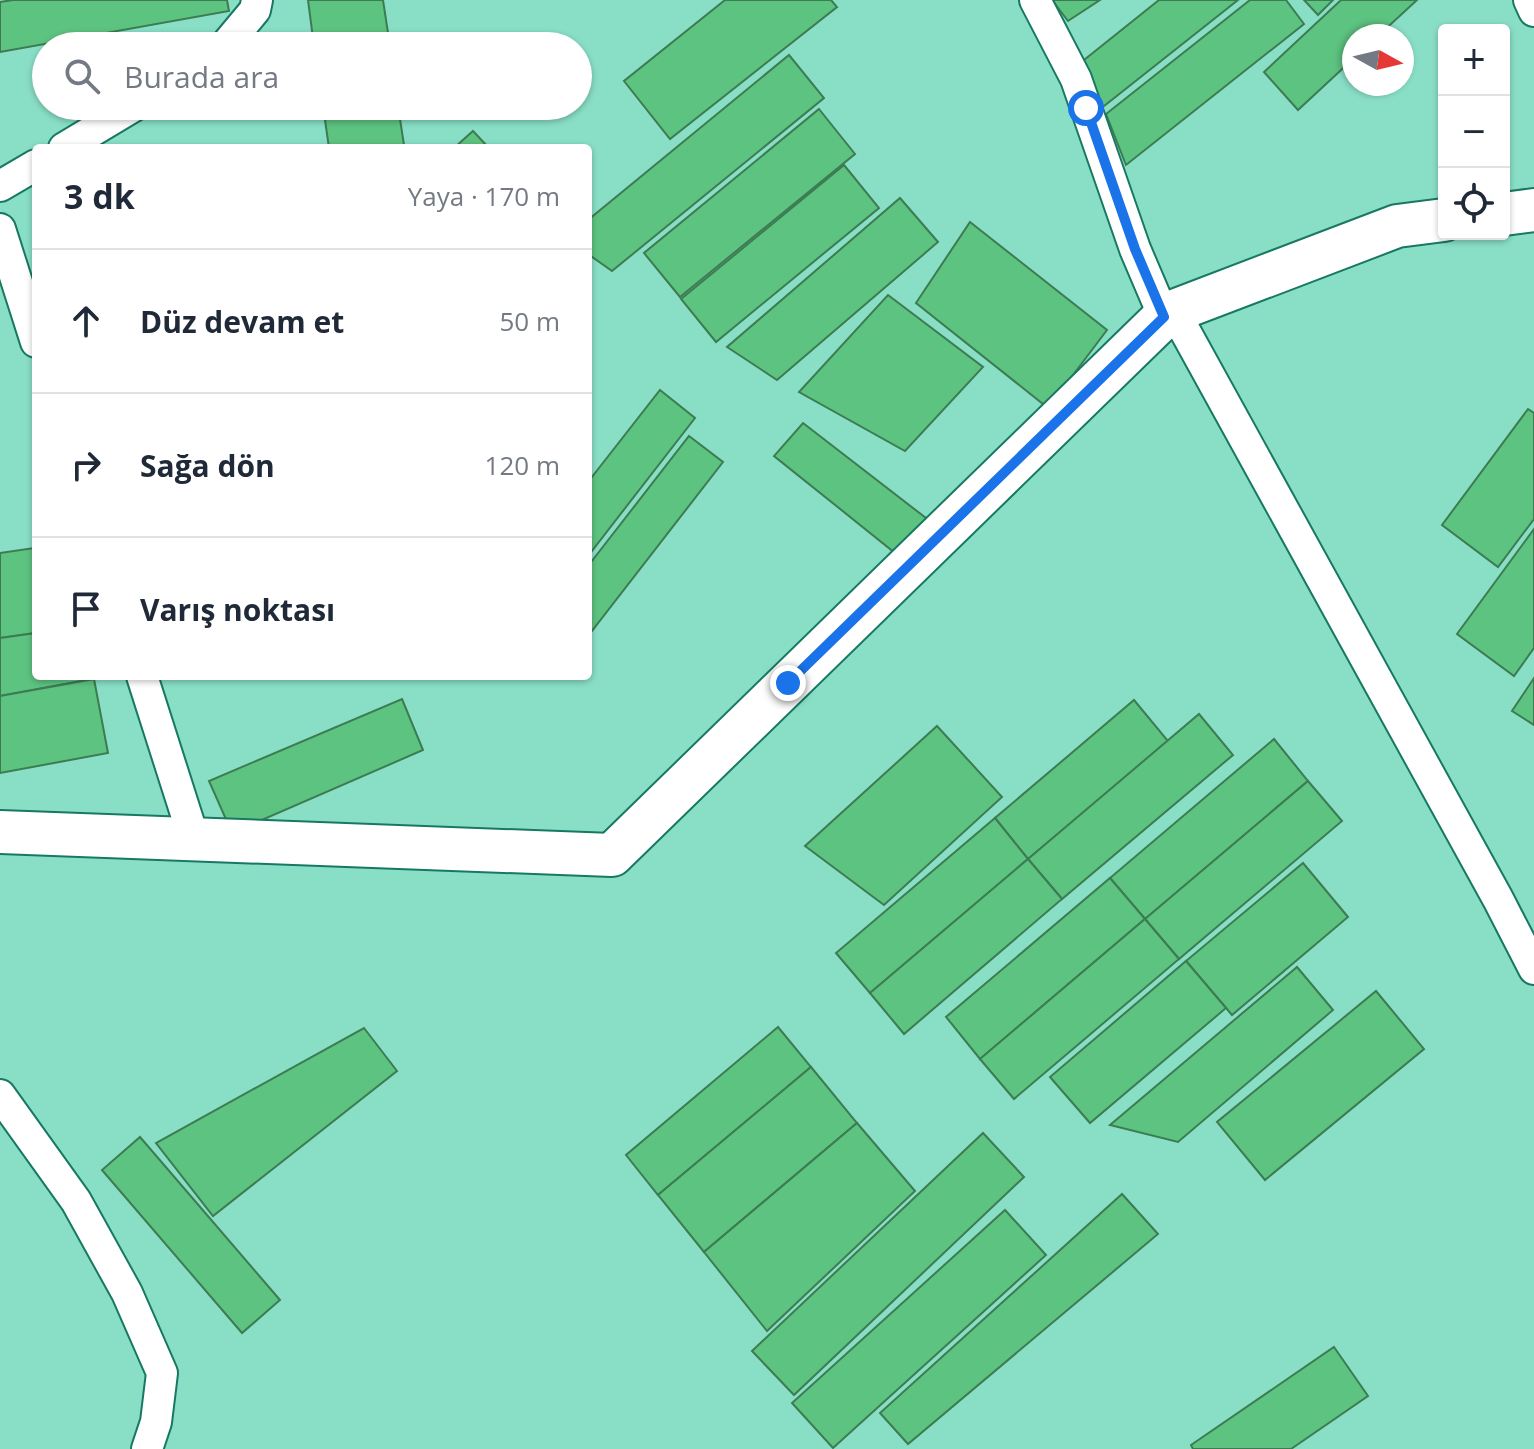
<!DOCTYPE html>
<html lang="tr">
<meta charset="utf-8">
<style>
:root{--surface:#fff;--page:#f2f2f3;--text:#1f2937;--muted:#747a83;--line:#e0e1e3}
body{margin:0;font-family:"Open Sans",sans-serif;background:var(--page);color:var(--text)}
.controls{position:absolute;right:24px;top:24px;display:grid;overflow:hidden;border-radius:8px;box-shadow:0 2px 6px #0004}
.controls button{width:72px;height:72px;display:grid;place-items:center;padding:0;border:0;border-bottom:2px solid var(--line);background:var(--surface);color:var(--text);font:40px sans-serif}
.compass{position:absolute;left:1342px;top:24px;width:72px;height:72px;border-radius:50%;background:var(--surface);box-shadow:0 2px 6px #0004;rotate:98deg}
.stop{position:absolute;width:24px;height:24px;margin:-18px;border:6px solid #1a73e8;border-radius:50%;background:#fff}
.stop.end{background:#1a73e8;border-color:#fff;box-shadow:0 2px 8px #0008}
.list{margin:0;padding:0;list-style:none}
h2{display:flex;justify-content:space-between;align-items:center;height:104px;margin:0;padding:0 32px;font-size:34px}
h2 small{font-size:26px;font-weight:400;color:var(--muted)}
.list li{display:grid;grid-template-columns:52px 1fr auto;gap:24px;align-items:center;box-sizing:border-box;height:144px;padding:0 32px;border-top:2px solid var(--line)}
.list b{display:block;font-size:30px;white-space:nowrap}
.list em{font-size:26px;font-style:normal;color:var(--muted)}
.icon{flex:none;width:44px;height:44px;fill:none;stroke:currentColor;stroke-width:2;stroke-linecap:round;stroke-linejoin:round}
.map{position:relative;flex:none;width:1534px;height:1449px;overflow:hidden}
.search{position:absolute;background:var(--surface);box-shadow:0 2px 6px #0004;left:32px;top:32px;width:560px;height:88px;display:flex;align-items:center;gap:20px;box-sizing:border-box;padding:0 28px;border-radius:44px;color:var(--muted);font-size:30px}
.panel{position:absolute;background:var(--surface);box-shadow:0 2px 6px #0004;left:32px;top:144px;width:560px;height:536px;border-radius:8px}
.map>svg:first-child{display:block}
</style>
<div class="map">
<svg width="1534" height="1449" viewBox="0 0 1534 1449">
<rect width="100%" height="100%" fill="#89dfc6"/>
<!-- building -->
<g fill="#5dc381" stroke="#3d7c53" stroke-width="2">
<path d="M13,0H227L229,11L0,52V2Z"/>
<path d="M308,0H383L390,46H314Z"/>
<path d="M725,0H831L837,7L670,139L624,81Z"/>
<path d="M1052,0H1100L1068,21Z"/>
<path d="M1159,0H1238L1099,110L1074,68Z"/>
<path d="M1250,0H1286L1304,24L1126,165L1106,114Z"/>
<path d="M1304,0H1333L1318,15Z"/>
<path d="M1341,0H1417L1378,36H1354V58L1298,110L1264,72Z"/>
<path d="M789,55L824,98L612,271L588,254V220Z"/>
<path d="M323,106H398L404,145L381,148H329Z"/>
<path d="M819,109L855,154L680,297L644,253Z"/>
<path d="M473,131L489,148H454Z"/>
<path d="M844,165L879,208L716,342L681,299Z"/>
<path d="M900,198L938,242L777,380L727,347Z"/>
<path d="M970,222L1107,330L1048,408L916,303Z"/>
<path d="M888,295L983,367L905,451L799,392Z"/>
<path d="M660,390L695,418L588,556V482Z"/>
<path d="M1528,409L1534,413V519L1498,567L1442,525Z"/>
<path d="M803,423L935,525L905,561L774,456Z"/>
<path d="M689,436L723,462L588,636V566Z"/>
<path d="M1534,529V648L1514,676L1457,634Z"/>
<path d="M34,548L36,552V633L0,638V553Z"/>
<path d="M36,633V676H108L0,696V638Z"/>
<path d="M1534,678V725L1512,711Z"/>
<path d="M94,679L108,753L0,773V696Z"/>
<path d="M402,699L423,750L232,833L209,781Z"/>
<path d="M1134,700L1168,741L1028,859L995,818Z"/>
<path d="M1199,714L1233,755L1062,899L1028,859Z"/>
<path d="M937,726L1002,797L884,905L805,846Z"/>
<path d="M1274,739L1308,781L1145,919L1110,878Z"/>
<path d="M1308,781L1342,821L1179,959L1145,919Z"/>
<path d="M995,818L1028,859L870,993L836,953Z"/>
<path d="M1028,859L1062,899L904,1034L870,993Z"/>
<path d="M1303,863L1348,917L1232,1015L1186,961Z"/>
<path d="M1110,878L1145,919L980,1059L946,1017Z"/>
<path d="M1145,919L1179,959L1014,1099L980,1059Z"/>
<path d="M1186,961L1226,1008L1090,1123L1050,1077Z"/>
<path d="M1297,967L1333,1010L1178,1142L1110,1125Z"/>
<path d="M1376,991L1424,1049L1265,1180L1217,1122Z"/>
<path d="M778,1027L811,1067L658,1195L626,1155Z"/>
<path d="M364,1028L397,1071L213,1216L156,1143Z"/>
<path d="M811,1067L857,1123L704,1252L658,1195Z"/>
<path d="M857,1123L915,1191L767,1331L704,1252Z"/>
<path d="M983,1133L1024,1177L794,1395L752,1351Z"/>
<path d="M140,1137L280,1300L242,1333L102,1170Z"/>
<path d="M1122,1194L1158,1234L908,1444L880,1413Z"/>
<path d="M1005,1210L1046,1255L833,1448L792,1403Z"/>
<path d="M1334,1347L1368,1396L1291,1449H1193L1191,1445Z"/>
</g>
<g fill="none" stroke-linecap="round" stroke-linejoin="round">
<!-- street casing -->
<g stroke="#177863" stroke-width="34">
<g id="street">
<path d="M1035,0L1076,79L1135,249L1164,317"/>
<path d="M1529,0L1534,11"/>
<path d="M225,46L255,10L257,0"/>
<path d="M64,148L134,106"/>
<path d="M0,186L36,165"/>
<path d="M0,229L36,342"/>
<path d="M1174,311L1498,899L1534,969"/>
<path d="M142,676L194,839"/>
<path d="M0,1095L76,1201L127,1293L162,1373L156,1422L147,1449"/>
</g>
</g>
<!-- secondary casing -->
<g stroke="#177863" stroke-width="46">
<g id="secondary">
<path d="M1504,214L1534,210"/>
<path d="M0,832L612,855L1164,317L1174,311L1397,226L1444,220"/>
</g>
</g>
<!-- street -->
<use href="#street" stroke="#fff" stroke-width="30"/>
<!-- secondary -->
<use href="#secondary" stroke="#fff" stroke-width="42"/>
</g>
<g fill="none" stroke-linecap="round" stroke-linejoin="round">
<!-- route -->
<path stroke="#1a73e8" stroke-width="10" d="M788,683L1164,317L1135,249L1086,108"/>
</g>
</svg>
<div class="controls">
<button>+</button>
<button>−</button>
<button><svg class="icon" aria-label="locate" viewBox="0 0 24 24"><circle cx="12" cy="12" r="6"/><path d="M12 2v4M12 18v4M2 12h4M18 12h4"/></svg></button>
</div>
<svg class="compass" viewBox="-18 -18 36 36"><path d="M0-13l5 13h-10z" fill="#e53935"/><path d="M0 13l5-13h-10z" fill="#747a83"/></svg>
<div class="stop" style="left:1086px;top:108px"></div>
<div class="stop end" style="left:788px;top:683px"></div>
<div class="search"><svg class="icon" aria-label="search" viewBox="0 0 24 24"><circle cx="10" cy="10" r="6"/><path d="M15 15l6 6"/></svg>Burada ara</div>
<section class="panel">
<h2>3 dk<small>Yaya · 170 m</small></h2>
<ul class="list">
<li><svg class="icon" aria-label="ahead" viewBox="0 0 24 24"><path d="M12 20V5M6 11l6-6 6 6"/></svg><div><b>Düz devam et</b></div><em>50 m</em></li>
<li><svg class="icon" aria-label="right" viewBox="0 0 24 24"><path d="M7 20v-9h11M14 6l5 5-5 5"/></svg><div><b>Sağa dön</b></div><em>120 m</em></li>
<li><svg class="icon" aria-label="arrive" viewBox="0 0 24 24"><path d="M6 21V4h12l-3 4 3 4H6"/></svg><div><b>Varış noktası</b></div></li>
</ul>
</section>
</div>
